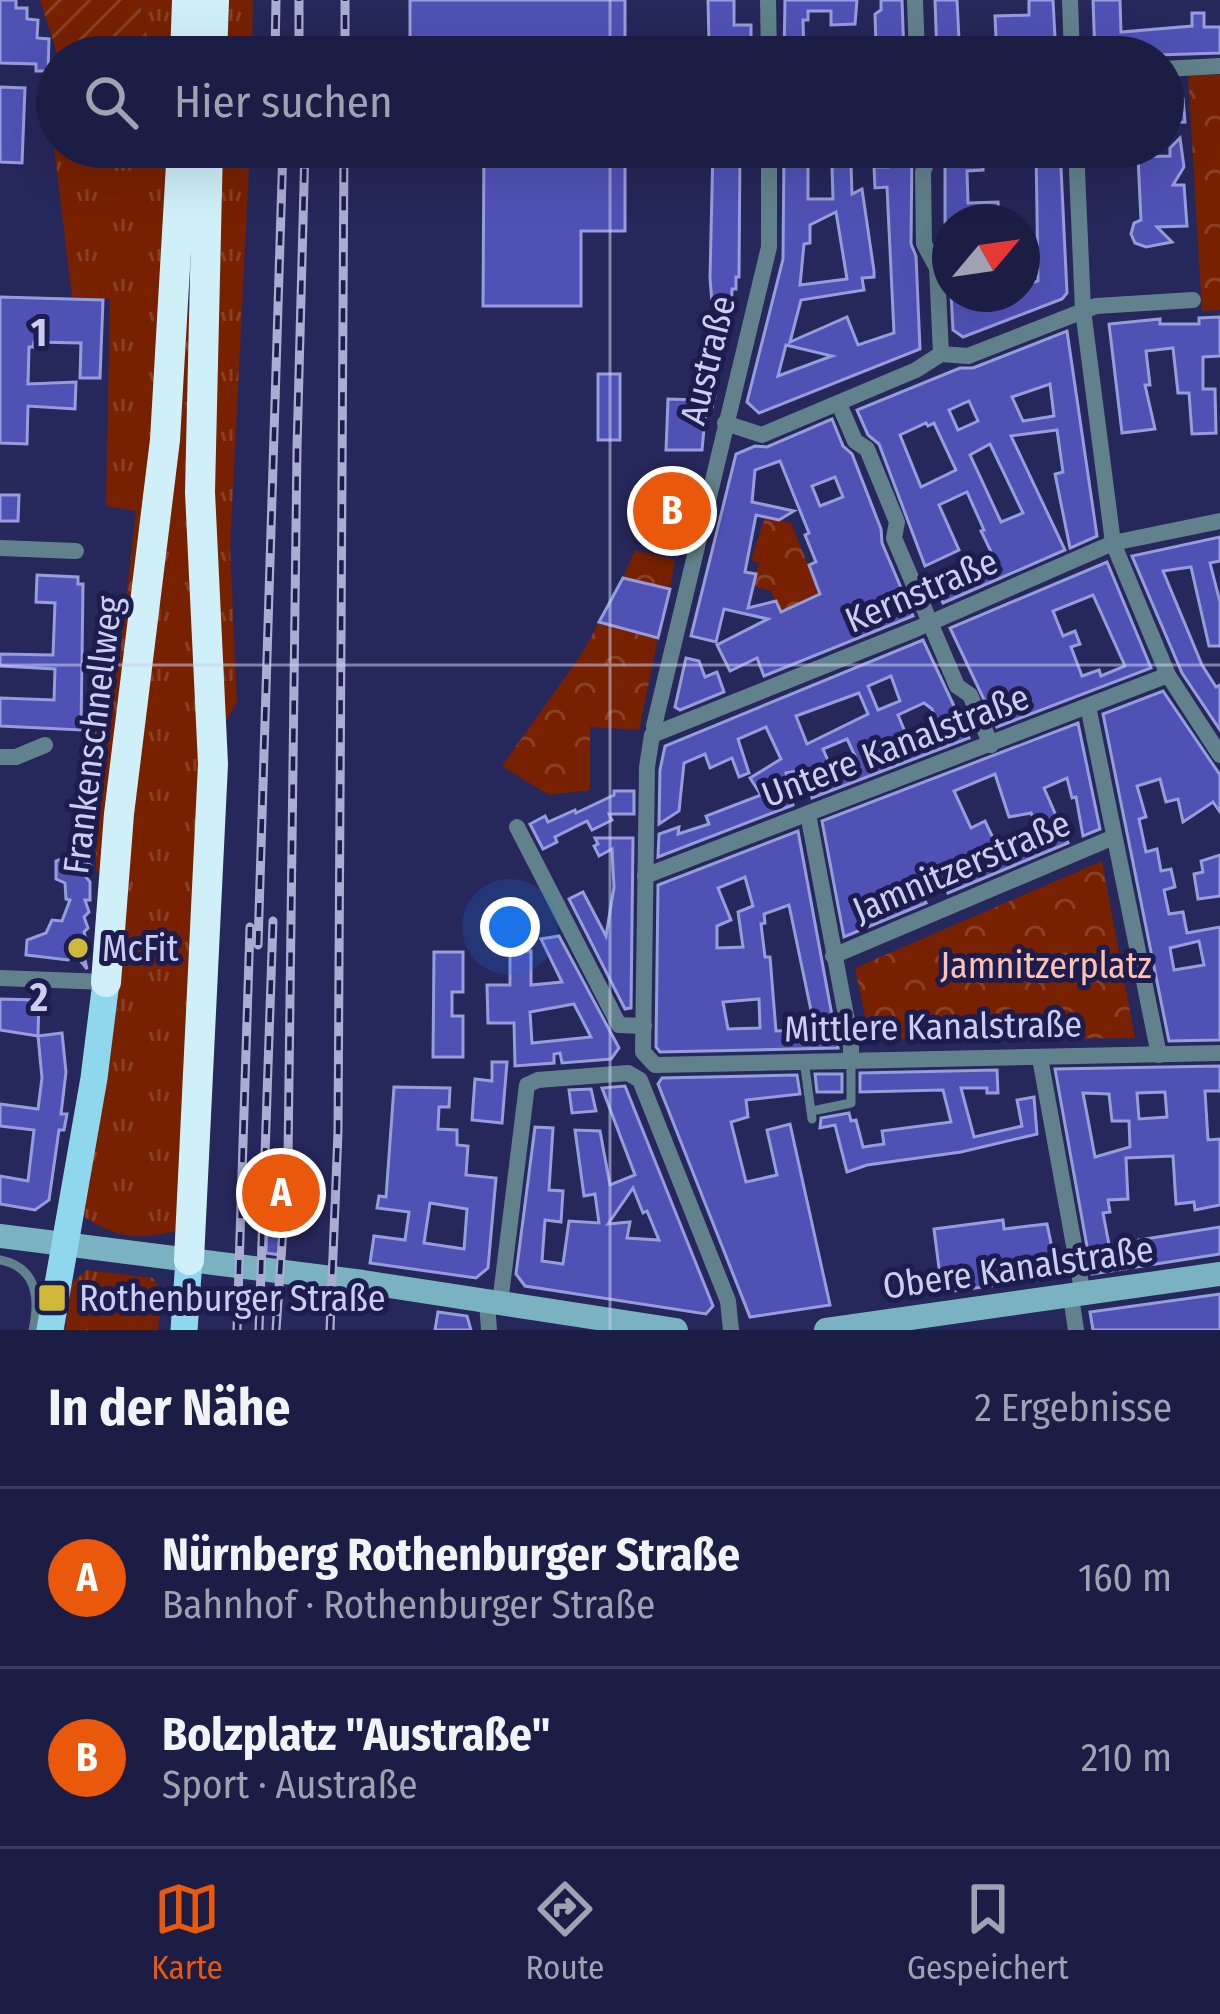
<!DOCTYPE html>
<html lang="de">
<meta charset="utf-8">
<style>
:root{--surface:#1c1d44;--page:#292a4f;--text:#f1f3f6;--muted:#a0a2b2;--line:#3a3b5d;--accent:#ea580c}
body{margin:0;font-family:"Fira Sans Condensed",sans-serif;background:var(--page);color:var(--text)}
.compass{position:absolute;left:932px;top:204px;width:108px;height:108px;border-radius:50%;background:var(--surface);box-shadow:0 12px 48px #0002;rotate:61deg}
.you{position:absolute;left:510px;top:927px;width:42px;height:42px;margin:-30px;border:9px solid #fff;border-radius:50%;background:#1a73e8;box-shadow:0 0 0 18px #1a73e833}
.badge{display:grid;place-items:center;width:78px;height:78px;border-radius:50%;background:var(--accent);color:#fff;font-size:39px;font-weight:700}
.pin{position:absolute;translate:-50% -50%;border:6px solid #fff;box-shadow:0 3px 12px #0006}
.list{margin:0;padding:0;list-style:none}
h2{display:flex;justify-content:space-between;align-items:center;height:156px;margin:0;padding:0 48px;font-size:51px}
h2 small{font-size:39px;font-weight:400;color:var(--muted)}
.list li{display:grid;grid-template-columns:78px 1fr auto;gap:36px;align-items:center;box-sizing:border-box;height:180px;padding:0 48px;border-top:3px solid var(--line)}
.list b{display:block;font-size:45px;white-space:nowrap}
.list p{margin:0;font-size:39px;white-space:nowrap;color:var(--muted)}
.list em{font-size:39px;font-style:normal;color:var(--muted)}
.icon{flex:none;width:66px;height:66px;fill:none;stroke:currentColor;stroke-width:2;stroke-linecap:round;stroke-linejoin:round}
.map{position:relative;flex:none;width:1220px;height:1330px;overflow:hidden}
.search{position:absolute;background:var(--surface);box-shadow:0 12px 48px #0002;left:36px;right:36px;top:36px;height:132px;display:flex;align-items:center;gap:30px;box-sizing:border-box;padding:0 42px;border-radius:66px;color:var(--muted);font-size:45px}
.sheet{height:516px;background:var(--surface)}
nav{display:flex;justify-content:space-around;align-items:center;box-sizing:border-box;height:168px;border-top:3px solid var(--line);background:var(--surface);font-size:33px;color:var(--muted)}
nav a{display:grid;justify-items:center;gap:6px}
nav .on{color:var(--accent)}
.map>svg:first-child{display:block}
</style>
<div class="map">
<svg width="1220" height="1330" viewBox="0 0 1220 1330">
<defs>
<pattern id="grass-tufts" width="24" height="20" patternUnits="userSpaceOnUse" patternTransform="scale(3)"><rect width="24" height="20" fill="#772100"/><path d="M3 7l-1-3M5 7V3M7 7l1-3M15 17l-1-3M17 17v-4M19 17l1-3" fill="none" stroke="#894026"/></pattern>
<pattern id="park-crowns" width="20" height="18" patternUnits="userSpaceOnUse" patternTransform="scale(3)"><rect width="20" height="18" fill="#772100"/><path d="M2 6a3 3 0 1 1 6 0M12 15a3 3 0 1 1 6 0" fill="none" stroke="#894026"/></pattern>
<pattern id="garden-furrows" width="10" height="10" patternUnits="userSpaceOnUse" patternTransform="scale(3)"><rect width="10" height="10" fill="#772100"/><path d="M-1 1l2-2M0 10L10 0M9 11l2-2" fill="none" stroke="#894026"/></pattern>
</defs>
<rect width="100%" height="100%" fill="#26275a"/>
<!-- grass -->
<g fill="url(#grass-tufts)">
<path d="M139,0H178L176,57H132L151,52Z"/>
<path d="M222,0H253L252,57H220Z"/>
<path d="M57,77V147H171L148,510L102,872L96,871L94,735L119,661L136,511L106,506L110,299L72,297L46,80Z"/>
<path d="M217,147H250L230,549L237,702L223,727L208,534Z"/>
<path d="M183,309L195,310L205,710L179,1230C142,1241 114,1238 83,1216L117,1007L127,867Z"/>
<path d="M87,1270L153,1278L162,1292L158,1330H65L72,1283Z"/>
</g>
<!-- park -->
<g fill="url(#park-crowns)">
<path d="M1188,75H1220V310L1202,311Z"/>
<path d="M765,517L791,523L820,594L781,612L771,591L753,586L759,563L751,560Z"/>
<path d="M635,550L675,560L670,589L623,578Z"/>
<path d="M599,622L658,638L639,730L590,727V790L549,795L502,766L583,652Z"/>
<path d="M1102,861L1135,1038L870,1039L855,968Z"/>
</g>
<!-- garden -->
<path fill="url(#garden-furrows)" d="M40,0H139L151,53L132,57H58Z"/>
<!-- pitch -->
<path fill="#772100" d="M662,482L694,490L680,549L648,542Z"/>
<!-- building -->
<g fill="#5051b5" stroke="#969ddb" stroke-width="3" fill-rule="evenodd">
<path d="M0,0H16V8H27V19L38,20L37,38L49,39L48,71H36V64L0,63Z"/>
<rect x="410" y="0" width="215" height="57"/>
<path d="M708,0H734V25H751V57H728V43H709Z"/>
<path d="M785,0H857L855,24L831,25V11H808V20H803L804,57H784Z"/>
<path d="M881,0H902L904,57H813V47L876,45L875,14L881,10Z"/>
<path d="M935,0H957L959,39L996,38L995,16L1029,15V0H1053L1056,57H937Z"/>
<path d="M1093,0H1120L1121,32L1192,26V13H1204V27H1220V53L1095,57Z"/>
<path d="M0,87L25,88L22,163L0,162Z"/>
<path d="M1183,99L1185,122L1163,123V100Z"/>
<path d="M1180,138L1184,167L1173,185H1184L1187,226L1157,227L1172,242L1146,247L1135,243L1131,234L1134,223L1141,220L1138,157L1170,156V148Z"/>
<path d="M484,147H625V231H581V306H483Z"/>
<path d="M713,147H740L739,277H736V289H732L731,316H713L710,278Z"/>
<path d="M784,147H814L813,160H808V199H833L832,167L851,165L852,194L862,189L874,271V277L862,278L864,290L801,300L790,342L847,317L858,345L894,333L887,187L875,188L874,167H888L887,147H912L911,244L916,256L920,349L759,413L747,402L783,259ZM836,212L847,279L800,285L804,244L810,243V225ZM786,345L790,346L832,356L778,376Z"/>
<path d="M945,147H966V159L983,158V170L967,171L968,203L998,202L999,222H945Z"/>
<path d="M1036,147H1060L1067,293L1062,299L963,337L953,330L951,294H970V306L1002,294H1022V286L1038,281Z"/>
<path d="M0,297L103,300L100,378H80L81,343L34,342L33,347H29L28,384L76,382L75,409L28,406L27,444L0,443Z"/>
<path d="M1220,317V356L1203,357V389H1215L1216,433L1192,434L1189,393H1178L1173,348L1146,351L1150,385H1145L1155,429L1122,433L1109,324L1160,319V324H1199V318Z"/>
<path d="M1067,331L1097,536L1070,548L1055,474L1063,472L1057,430L1011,436L1065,550L943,603L934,584L994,558L981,531L984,530L967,492L939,505L959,550L925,566L879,444L868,435L857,410L960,368H973ZM1050,384L1054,416L1023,421L1012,397ZM969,401L978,421L958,430L949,410ZM926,423L928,426L934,423L956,470L921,487L900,435ZM990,444L1023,513L1001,522L970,455Z"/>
<rect x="598" y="374" width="22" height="66"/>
<path d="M702,396H715L712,408H706L702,450H666L668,399L702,400Z"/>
<path d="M832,419L843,446L852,454L881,529L882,543L913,616L764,676L757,658L730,671L717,645L768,619L724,609L716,642L691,636L736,454L755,446L767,447ZM780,461L809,533L805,535L816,562L809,565L820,594L781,612L776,601L748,608L756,574L745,572L756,515L779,520L794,511L752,502L755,470ZM835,477L843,497L820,506L812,486Z"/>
<path d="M0,495H19L18,521H0Z"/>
<path d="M1220,537V561L1210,563L1220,602V646H1209L1191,567L1163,571L1202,665L1216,687L1220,685V730L1182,673L1132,556Z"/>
<path d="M1107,562L1151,668L997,727L950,628ZM1093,595L1125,666L1101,676L1099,670L1082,676L1071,647L1080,644L1075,631L1063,636L1053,611Z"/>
<path d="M37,575L78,577V584H83L81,730L0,726V698L54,700L55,669L0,666V654L53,655L55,603L36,602Z"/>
<path d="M623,578L670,589L658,638L599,622Z"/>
<path d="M923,640L969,738L812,798L806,769L786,773L793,805L658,857L659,834L679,827L678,834L709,824L706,816L761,795L750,778L781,759L766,727L738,739L749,773L739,777L732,758L710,768L705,754L684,763L679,811L659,824L660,770L665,746ZM891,676L900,701L878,710L868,686ZM859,693L868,714L807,744L796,716ZM924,703L932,709L940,730L909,741L898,715ZM847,739L857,760L832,770L823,749Z"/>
<path d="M686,658L699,661L705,677L717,672L724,692L680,710L675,707Z"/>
<path d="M1163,691L1220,775V812L1213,802L1183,822L1178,799L1166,802L1160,779L1137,786L1146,817L1139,819L1146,852L1157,849L1161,871L1171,869L1175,887L1164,890L1169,914L1183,912L1187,933L1220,927V1040L1169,1041L1103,714ZM1199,941L1204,965L1174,970L1170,948Z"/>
<path d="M1078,723L1100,829L1083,836L1076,797L1072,798L1067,778L1044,788L1068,843L948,893L938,871L915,881L926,903L844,937L822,821ZM995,774L1009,817L1031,813L1042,837L1000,853L985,821L971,828L954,791Z"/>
<path d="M614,791H634V814H609L612,820L592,830L587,821L555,837L557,842L543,849L530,824L545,816L548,822L575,810L576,813L614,795Z"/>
<path d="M798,831L838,1048L660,1052L656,1047L658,885ZM745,877L753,906L738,912L743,947L717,948V926L731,920L718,888ZM789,905L813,1020L807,1021L808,1030L776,1031L770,957H765L761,924L765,923L764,914ZM759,999L760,1028L728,1029L723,1002Z"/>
<path d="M595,838H633L631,1008L625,1009L569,899L583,892L606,936L614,887L612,849L599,856L594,846L598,844Z"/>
<path d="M1220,855V896L1198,899L1194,874L1203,872L1201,861Z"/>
<path d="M67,857L71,861L83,858L91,866L86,877L90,882V900H85L89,912L84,917L88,928L84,932L87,943L82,947L87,969L75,954L68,960L26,955L27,940L46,933L52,920L62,921L70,900L66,899L65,883L56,879V861Z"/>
<path d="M559,936L619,1048L611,1059L562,1063L560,1053L554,1054V1063L515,1066L514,1023H488L487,985H510V951H531V985L562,982L541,939ZM574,1004L591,1037L532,1043L530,1012Z"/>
<path d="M434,952H463V992H452V1016H463V1057H433Z"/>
<path d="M0,999L39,1000L38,1036L0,1030Z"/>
<path d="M62,1033L66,1072L61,1114H67L64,1130H59L49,1200L35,1210L0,1204V1176L28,1181L34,1130L0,1126V1104L38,1109L42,1078L38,1036Z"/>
<path d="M492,1062H507L502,1123L472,1120L475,1079L492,1081Z"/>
<path d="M1220,1066V1091H1205L1208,1140L1220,1139V1205L1195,1210L1194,1202L1176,1204L1173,1156L1126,1158L1128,1199L1108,1200L1110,1212L1103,1213L1110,1250L1140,1245L1139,1240L1220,1227V1254L1092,1274L1055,1069ZM1165,1092L1167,1117L1139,1119L1137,1093ZM1083,1093L1109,1094L1112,1121H1129L1130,1147L1095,1157Z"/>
<path d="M997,1070L998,1093H987V1088H961L974,1137L1022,1126L1017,1100L1034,1097L1037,1134L961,1152L867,1165L847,1172L835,1125L820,1128L821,1118L849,1113L851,1121L856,1120L863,1147L884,1144L882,1131L951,1122L943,1090L860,1092V1073Z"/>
<path d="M815,1074H842V1092H817Z"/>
<path d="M797,1075L800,1094L746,1100L748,1117L731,1122L746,1182L777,1175L767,1130L790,1124L830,1305L750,1317L658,1084L662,1078Z"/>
<path d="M625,1086L713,1306L706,1314L525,1286L516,1274L535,1127L553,1128L549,1190L563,1191L561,1222L545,1220L542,1261L563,1264L569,1221L599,1223L595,1194L584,1196L575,1130L600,1131L610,1185L635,1175L602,1088ZM633,1188L643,1213L647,1211L659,1240L627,1238L630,1222L608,1224Z"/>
<path d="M394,1087L450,1088L449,1107H439L438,1129L457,1130V1145L468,1146L466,1175L496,1178L488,1268L476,1278L370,1263L374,1236L405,1240L409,1212L377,1208L379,1196L386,1197ZM430,1203L467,1209L464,1249L424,1243Z"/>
<path d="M591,1089L596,1111L572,1113L569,1090Z"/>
<path d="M269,1158L284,1159L280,1255L266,1253Z"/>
<path d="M1003,1220L1004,1229L1047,1224L1058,1277L930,1294L928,1278L940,1276L934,1229Z"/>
<path d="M1220,1294V1330H1093L1090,1312Z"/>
<path d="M438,1312L467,1316L471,1330H435Z"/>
</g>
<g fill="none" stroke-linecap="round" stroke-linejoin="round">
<!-- lane -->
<g stroke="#61828c" stroke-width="9">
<path d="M804,1060L812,1119"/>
<path d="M817,1110L851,1103V1059"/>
<path d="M0,1260C37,1267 40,1298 33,1330"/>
</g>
<!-- street -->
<g stroke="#61828c" stroke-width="16">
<path d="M768,0L769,57"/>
<path d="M915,0L917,57"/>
<path d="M1070,0L1072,57"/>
<path d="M1163,69L1220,66"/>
<path d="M932,147L923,172L924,244L937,268L941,354"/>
<path d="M1076,147L1083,310L1113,543L1168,675L1220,755"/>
<path d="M839,404L855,441L867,449L897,522L894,538L957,686L970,695L991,745"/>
<path d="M725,423L762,435L916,370L941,354L968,356L1096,306L1193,300"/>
<path d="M1220,521L1113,543L916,629L652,735L647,767L643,1052L655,1065L1220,1053"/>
<path d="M0,548L76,551"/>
<path d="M1088,706L1159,1055"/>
<path d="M654,726L769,247V147"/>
<path d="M0,757H16L45,745"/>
<path d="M808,814L851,1042V1059"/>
<path d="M517,827L619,1025L644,1026"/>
<path d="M645,876L1168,675"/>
<path d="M833,956L1114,837"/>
<path d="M0,978L106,982"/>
<path d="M1040,1058L1083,1295"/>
<path d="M1071,1297L1076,1330"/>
<path d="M487,1302L489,1330"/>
<path d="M500,1303L527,1085L538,1080L628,1073L640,1080L728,1301L731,1330"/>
</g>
<!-- secondary -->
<g stroke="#7bb2c2" stroke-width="24">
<path d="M0,1236L363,1282L676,1330"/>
<path d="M826,1330L1220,1274"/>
</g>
<!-- primary -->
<g stroke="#8fd7ec" stroke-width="27">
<path d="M50,1330L94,1078L106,982"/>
<path d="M184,1330L189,1260"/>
</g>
<!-- highway -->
<g stroke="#cfeff9" stroke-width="30">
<path d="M185,57L187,0"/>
<path d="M212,57L214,0"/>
<path d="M106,982L119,814L165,440L182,147"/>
<path d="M189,1260L213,764L200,492L208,147"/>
</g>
<!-- rail casing -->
<g stroke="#a9add1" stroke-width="9">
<g id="rail">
<path d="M275,57L276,0"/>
<path d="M299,57V0"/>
<path d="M345,57V0"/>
<path d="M258,945L283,147"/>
<path d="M237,1330L250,927"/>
<path d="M259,1330L273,921"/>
<path d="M276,1330L288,1158L297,449L305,147"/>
<path d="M330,1330L338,1132L344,147"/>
</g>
</g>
<!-- rail -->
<use href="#rail" stroke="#1d1c4f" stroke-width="4.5" stroke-dasharray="14" stroke-linecap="butt"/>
</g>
<!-- grid -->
<path fill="none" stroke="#cacfef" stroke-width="3" stroke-opacity="0.55" d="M610,0V57M610,147V1330M0,665H1220"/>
<!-- markers -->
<g fill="#cfb837" stroke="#1d1c4f" stroke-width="4.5">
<circle cx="78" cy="948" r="12"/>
<rect x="37" y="1283" width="30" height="30" rx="6"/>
</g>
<g text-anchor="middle" stroke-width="10" stroke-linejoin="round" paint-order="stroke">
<!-- street labels -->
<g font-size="36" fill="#cacfef" stroke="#1d1c4f">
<text transform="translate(707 360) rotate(-76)" y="13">Austraße</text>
<text transform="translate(921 590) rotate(-23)" y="13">Kernstraße</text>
<text transform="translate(92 735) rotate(-83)" y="13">Frankenschnellweg</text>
<text transform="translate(895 745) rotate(-21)" y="13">Untere Kanalstraße</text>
<text transform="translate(961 866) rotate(-23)" y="13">Jamnitzerstraße</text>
<text transform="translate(933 1026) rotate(-1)" y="13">Mittlere Kanalstraße</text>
<text transform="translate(1018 1267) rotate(-8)" y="13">Obere Kanalstraße</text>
</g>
<!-- poi labels -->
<g font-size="36" fill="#cacfef" stroke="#1d1c4f" text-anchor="start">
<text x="102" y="961">McFit</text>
<text x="79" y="1311">Rothenburger Straße</text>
</g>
<!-- park labels -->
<g font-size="36" fill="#fec2af" stroke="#1d1c4f">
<text x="1046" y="978">Jamnitzerplatz</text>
</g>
</g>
<g font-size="39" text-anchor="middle" font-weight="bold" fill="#cacfef" stroke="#1d1c4f" stroke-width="10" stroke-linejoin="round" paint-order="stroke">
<text x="39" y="346">1</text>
<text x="39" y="1011">2</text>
</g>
</svg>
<svg class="compass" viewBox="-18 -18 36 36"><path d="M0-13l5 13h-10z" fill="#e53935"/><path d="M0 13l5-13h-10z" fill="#a0a2b2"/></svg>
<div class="you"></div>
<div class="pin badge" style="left:281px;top:1193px">A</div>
<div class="pin badge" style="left:672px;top:511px">B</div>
<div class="search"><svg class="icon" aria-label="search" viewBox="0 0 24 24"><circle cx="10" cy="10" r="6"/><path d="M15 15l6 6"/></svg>Hier suchen</div>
</div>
<section class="sheet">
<h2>In der Nähe<small>2 Ergebnisse</small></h2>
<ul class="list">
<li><span class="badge">A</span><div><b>Nürnberg Rothenburger Straße</b><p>Bahnhof · Rothenburger Straße</p></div><em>160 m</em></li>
<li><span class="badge">B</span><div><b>Bolzplatz &quot;Austraße&quot;</b><p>Sport · Austraße</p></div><em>210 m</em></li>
</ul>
</section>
<nav>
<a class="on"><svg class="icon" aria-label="map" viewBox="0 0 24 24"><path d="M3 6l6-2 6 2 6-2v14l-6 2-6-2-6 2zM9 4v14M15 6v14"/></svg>Karte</a>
<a><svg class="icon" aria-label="directions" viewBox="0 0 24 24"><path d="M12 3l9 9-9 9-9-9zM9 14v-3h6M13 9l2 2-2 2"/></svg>Route</a>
<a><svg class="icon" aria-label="saved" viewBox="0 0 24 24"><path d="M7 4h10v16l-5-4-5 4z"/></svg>Gespeichert</a>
</nav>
